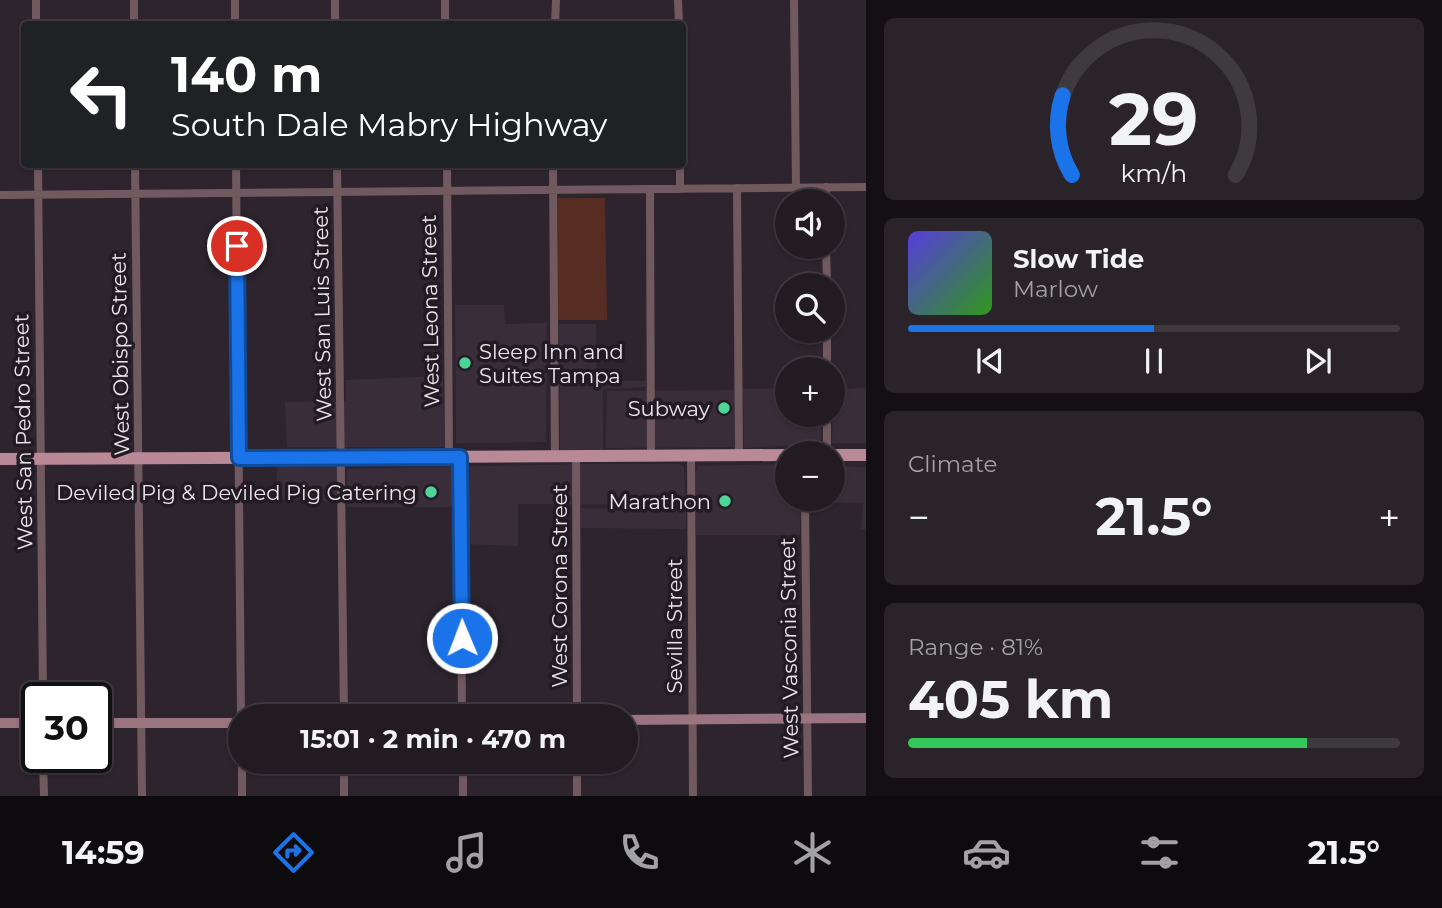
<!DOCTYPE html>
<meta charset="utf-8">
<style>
body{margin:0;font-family:Montserrat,sans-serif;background:#2a242a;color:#f1f3f6;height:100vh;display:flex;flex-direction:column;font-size:26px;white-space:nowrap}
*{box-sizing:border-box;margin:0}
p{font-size:23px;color:#a2a1a5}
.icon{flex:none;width:38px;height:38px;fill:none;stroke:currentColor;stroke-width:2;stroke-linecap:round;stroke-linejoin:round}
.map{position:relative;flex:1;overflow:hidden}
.panel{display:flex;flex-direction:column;gap:18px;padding:18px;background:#130f13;width:576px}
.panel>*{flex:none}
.hud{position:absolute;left:21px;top:21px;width:665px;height:147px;border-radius:7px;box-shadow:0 2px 5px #0004,0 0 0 2px #3f3940;background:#202124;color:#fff;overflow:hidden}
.tools{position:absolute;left:775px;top:189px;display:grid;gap:14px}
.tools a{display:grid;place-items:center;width:70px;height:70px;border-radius:50%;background:#221b22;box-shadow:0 2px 5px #0004,0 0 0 2px #3f3940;font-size:35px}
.speed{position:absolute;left:21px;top:682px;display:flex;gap:14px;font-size:35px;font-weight:700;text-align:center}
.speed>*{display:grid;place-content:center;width:91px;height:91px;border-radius:50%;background:#221b22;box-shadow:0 2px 5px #0004,0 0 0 2px #3f3940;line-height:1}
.speed .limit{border:4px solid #111;border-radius:10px;background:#fff;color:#111}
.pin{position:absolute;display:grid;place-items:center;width:60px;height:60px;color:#fff;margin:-30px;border:4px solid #fff;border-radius:50%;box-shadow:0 2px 7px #0007}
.me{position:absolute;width:77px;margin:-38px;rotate:359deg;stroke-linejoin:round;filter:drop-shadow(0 0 5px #0008)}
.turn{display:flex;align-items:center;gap:24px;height:147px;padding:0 35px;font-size:32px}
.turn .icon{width:91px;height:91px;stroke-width:2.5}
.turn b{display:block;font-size:49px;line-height:60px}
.big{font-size:52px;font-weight:700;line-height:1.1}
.panel .widget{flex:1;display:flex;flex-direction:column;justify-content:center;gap:10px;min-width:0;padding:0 24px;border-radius:10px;background:#2a242a}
.panel .dial{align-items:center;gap:0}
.dial svg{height:182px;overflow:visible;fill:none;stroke:#3f3940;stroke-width:7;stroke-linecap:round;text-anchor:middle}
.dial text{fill:#f1f3f6;stroke:none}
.song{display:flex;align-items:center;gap:21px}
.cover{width:84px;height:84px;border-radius:10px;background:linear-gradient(135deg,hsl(250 70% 55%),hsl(110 70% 35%))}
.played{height:7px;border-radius:4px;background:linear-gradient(90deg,#1a73e8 50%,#3f3940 50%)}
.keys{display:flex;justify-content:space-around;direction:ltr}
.heat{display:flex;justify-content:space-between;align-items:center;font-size:38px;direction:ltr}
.charge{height:10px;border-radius:5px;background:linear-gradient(90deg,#34c759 81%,#3f3940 0)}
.trip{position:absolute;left:228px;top:704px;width:410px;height:70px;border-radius:35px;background:#221b22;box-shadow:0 2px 5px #0004,0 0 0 2px #3f3940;font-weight:700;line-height:70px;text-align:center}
.tabs{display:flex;height:112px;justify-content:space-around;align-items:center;background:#0e0b0e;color:#a2a1a5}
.tabs .icon{width:49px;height:49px}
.tabs .current{color:#1a73e8}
.tabs b{font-size:32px;color:#f1f3f6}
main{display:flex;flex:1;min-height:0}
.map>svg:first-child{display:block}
.built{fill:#3a2d3a}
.green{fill:#562c23}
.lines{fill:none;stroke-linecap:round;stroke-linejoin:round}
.street{stroke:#715960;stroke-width:8}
.secondary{stroke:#9a747f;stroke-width:10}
.primary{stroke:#ba8997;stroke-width:12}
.route-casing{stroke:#114b97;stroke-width:18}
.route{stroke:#1a73e8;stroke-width:12}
.poi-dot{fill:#4ed399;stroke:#231b23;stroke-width:2.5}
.labels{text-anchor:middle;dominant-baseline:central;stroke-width:7;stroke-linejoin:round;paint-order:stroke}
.street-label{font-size:21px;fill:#ebe5eb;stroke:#231b23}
.poi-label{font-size:21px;fill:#ebe5eb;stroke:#231b23;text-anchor:end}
</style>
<main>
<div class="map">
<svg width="867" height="796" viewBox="0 0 867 796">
<rect width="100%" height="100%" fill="#2d242d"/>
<path class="built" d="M455 305H504L505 324 547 323 546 442 456 443Z
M559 324H596L597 381H646V387L603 389V450L560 452Z
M443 376 444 447H287L285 402 346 401V380Z
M787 388 788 415H822L821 444 744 448 743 389Z
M866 388V443H832L833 389Z
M735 390 734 447 606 448 607 391Z
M337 462V502L275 498 278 463Z
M586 464H679L684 467 686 505 518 504V546L463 544V507H347V469Z
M787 464 788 499H801L800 535H696L695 474 698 466Z
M833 466 866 467V529H861L863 503 808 502V499H833Z
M581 508 686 509V529L581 528Z"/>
<path class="green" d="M558 198H605L607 320H558Z"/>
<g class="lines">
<path class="street" d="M36 0V24
M134 0V24
M235 0V24
M335 0V24
M445 0V24
M678 0 679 24
M794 0 796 188
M555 24 556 0
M38 164 43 698
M135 164 142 796
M236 164 241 716
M337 164 344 716
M447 164 449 457
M553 164 555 456
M680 164V189
M826 187V201
M737 188 739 455
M650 190 651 456
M0 195 867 187
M826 247 827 285
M827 331V369
M827 453V415
M691 455 693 796
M576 456 577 716
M460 457 462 716
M805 499 808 796
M43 758 44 796
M242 761V796
M344 761V796
M463 761V796
M577 761V796"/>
<path class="secondary" d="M625 720 867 718
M0 723H37
M96 723H240"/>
<path class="primary" d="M833 455H867
M0 459 788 455"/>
</g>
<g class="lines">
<defs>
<path id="route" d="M237 246 239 458 460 457 462 638"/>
</defs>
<use href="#route" class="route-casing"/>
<use href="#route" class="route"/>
</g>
<g class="poi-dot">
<circle cx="465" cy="363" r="7"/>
<circle cx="724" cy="408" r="7"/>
<circle cx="431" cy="492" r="7"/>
<circle cx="725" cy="501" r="7"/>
</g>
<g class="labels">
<g class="street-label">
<text transform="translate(430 311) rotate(-91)">West Leona Street</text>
<text transform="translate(322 314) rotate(-91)">West San Luis Street</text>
<text transform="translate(120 354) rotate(-91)">West Obispo Street</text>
<text transform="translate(23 432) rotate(-91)">West San Pedro Street</text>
<text transform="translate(559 586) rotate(-90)">West Corona Street</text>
<text transform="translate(674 626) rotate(-90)">Sevilla Street</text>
<text transform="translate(789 648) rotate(-91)">West Vasconia Street</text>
</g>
<g class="poi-label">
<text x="479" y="351" text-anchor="start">Sleep Inn and<tspan x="479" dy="24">Suites Tampa</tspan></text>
<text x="710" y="408">Subway</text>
<text x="417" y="492">Deviled Pig &amp; Deviled Pig Catering</text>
<text x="711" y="501">Marathon</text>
</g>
</g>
</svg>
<div class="tools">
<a><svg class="icon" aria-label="sound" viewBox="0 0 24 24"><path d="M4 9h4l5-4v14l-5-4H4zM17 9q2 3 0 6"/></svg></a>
<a><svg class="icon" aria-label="search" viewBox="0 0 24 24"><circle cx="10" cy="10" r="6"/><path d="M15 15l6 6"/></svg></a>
<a>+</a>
<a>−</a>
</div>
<div class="speed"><div class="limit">30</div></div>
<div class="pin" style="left:237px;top:246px;background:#d93025"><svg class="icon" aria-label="arrive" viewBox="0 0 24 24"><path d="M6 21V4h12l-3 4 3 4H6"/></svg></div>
<svg class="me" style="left:462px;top:638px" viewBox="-20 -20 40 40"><circle r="17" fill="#1a73e8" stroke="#fff" stroke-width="3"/><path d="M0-11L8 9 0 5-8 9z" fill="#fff"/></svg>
<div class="trip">15:01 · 2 min · 470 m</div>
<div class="hud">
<div class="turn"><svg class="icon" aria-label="left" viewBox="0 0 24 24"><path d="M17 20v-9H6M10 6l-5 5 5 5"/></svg><div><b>140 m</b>South Dale Mabry Highway</div></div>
</div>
</div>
<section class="panel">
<div class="widget dial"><svg viewBox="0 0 100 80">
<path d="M14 69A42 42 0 1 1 86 69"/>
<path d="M14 69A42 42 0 0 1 10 34" stroke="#1a73e8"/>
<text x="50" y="56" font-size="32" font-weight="700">29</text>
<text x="50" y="72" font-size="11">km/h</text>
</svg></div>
<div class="widget">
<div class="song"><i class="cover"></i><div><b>Slow Tide</b><p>Marlow</p></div></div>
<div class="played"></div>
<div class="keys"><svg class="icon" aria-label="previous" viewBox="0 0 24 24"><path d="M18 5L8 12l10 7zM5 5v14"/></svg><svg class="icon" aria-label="pause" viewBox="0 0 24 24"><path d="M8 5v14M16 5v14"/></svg><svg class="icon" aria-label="next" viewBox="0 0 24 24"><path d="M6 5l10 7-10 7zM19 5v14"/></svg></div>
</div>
<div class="widget"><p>Climate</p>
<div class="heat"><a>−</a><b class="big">21.5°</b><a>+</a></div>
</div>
<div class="widget"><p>Range · 81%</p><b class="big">405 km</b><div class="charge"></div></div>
</section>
</main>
<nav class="tabs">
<b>14:59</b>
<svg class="icon current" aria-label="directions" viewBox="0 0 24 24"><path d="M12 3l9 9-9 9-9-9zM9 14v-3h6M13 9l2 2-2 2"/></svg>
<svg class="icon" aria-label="music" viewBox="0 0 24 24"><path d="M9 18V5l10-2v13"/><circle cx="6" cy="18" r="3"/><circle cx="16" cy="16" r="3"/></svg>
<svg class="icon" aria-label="phone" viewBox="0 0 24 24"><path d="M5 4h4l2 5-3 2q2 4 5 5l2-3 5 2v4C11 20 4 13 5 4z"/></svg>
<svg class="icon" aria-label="climate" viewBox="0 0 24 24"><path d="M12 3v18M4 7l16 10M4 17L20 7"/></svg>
<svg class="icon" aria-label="car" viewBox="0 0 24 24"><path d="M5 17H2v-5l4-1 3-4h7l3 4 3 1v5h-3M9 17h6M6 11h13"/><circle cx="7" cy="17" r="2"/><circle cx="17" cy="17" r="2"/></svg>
<svg class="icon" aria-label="filters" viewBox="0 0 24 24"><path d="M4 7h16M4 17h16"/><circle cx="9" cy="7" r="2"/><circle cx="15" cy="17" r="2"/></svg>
<b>21.5°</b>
</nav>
